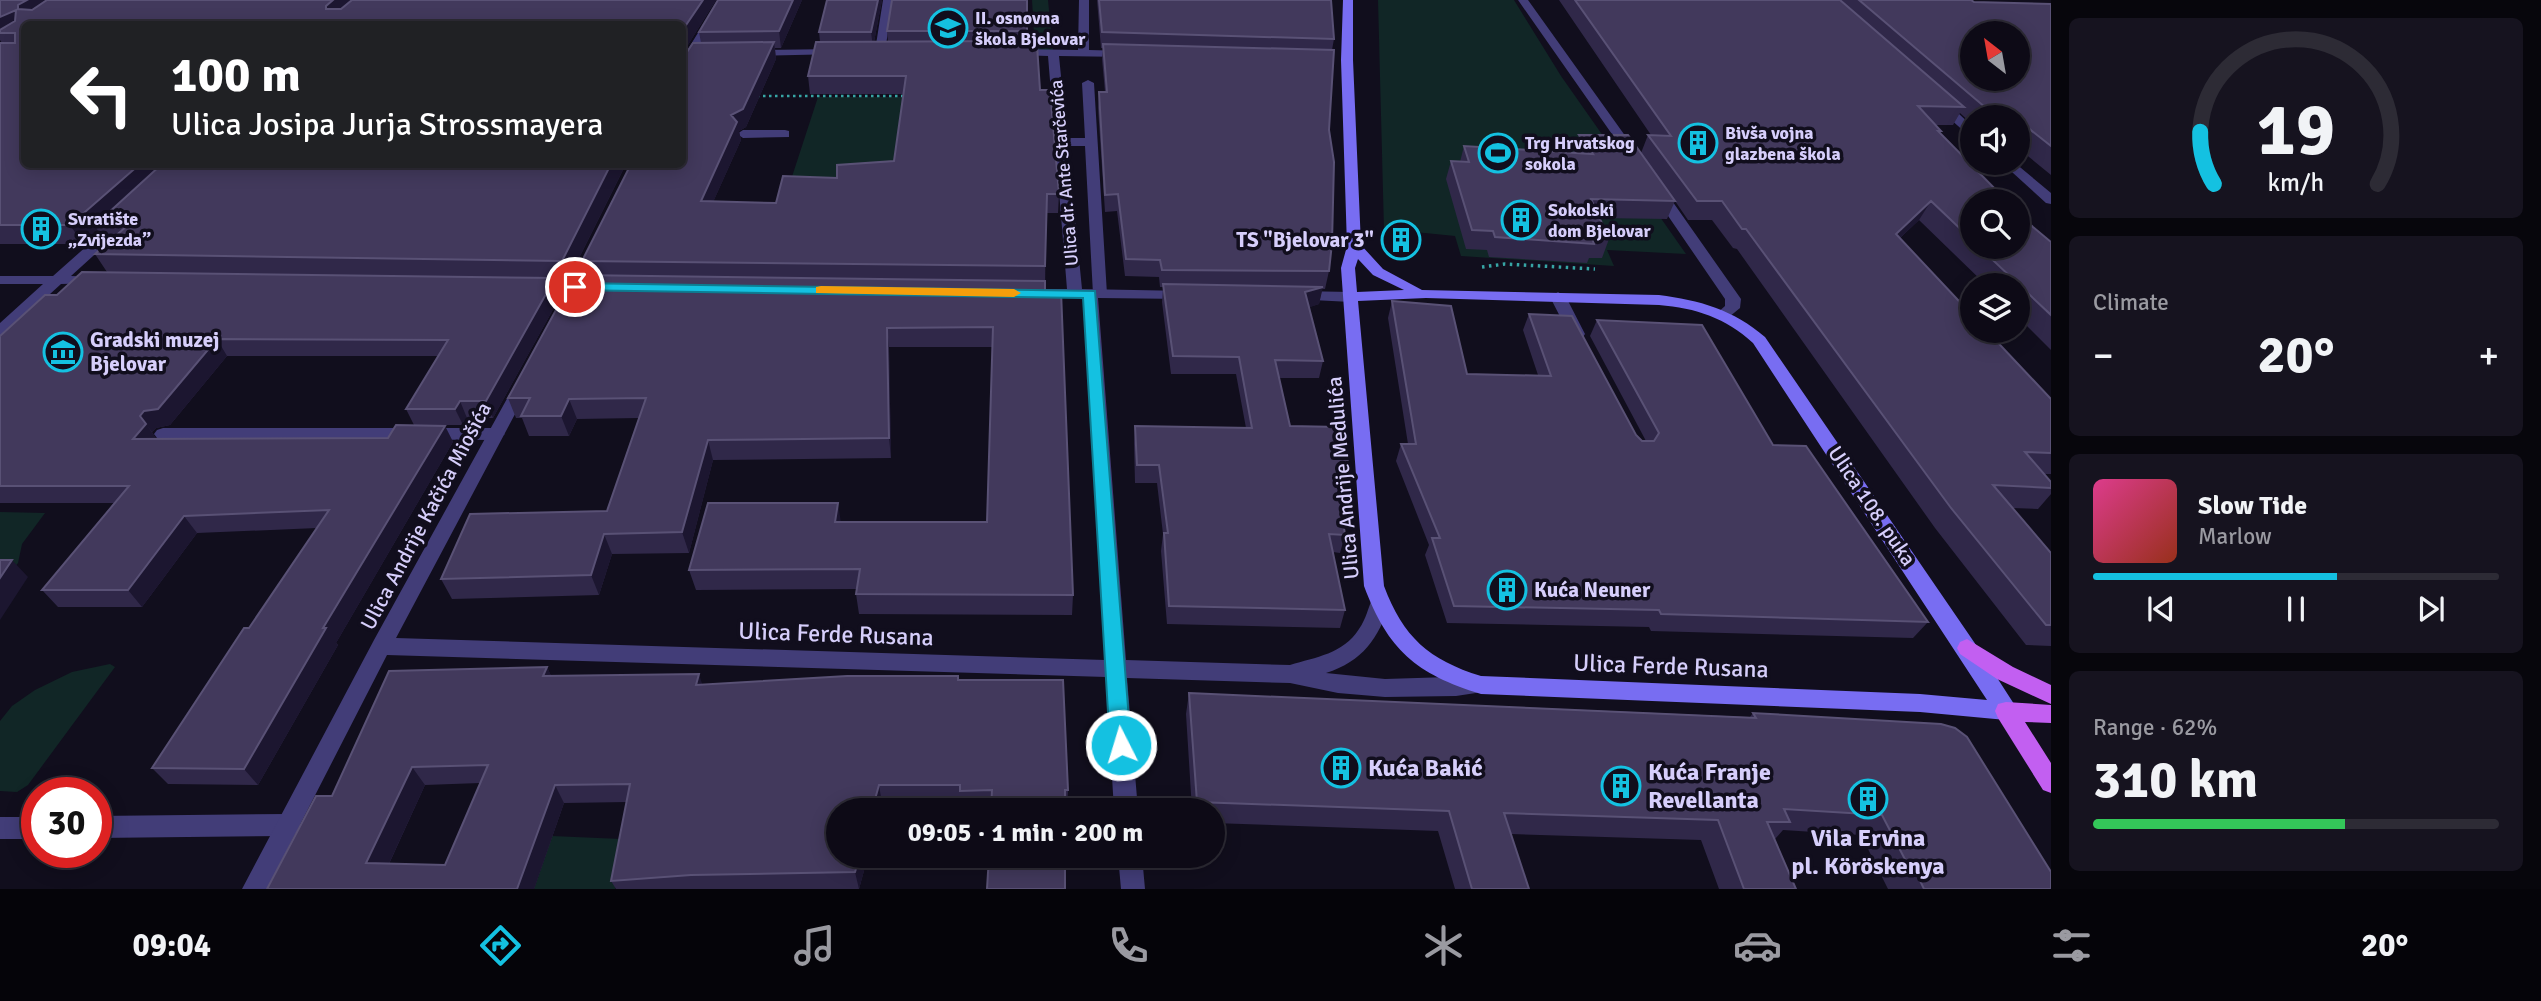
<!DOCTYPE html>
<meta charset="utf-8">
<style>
body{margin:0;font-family:Signika,sans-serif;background:#16131f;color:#f1f3f6;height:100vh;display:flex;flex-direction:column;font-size:26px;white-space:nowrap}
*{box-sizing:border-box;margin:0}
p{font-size:23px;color:#9a9aa1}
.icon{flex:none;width:38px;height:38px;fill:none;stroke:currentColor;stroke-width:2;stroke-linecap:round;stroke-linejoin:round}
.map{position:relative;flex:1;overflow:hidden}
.drawer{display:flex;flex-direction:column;gap:18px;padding:18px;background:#07060c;width:490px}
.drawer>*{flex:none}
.banner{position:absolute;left:21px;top:21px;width:665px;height:147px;border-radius:10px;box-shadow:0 4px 18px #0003,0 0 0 2px #2d2b35;background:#202124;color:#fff;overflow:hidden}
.needle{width:46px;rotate:329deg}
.tools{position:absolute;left:1960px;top:21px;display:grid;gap:14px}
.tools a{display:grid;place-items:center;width:70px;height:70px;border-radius:50%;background:#0d0a16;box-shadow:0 4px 18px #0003,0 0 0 2px #2d2b35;font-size:35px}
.speed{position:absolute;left:21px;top:777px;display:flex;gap:14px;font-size:35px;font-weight:700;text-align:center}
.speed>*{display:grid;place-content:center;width:91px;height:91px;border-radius:50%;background:#0d0a16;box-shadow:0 4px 18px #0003,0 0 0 2px #2d2b35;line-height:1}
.speed .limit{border:10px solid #d22;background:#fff;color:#111}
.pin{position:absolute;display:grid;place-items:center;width:60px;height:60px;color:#fff;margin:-30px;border:4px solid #fff;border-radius:50%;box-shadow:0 2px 7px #0007}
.me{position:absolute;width:77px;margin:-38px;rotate:355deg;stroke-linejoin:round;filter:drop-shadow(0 0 5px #0008)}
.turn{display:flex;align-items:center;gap:24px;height:147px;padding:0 35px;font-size:32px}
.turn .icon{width:91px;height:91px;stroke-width:2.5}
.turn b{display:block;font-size:49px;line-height:60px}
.big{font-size:52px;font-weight:700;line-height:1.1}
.drawer .tile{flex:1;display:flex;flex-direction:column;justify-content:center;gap:10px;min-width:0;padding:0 24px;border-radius:10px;background:#16131f}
.drawer .dial{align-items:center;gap:0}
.dial svg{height:182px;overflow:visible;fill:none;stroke:#2d2b35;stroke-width:7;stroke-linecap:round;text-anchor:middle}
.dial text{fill:#f1f3f6;stroke:none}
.song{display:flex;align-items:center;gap:21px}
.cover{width:84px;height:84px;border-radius:10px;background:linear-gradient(135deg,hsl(330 70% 55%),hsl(10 70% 35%))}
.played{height:7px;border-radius:4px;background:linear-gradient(90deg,#14c1e1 60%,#2d2b35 60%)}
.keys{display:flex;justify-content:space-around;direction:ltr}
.heat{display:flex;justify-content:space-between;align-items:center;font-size:38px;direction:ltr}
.charge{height:10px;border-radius:5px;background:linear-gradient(90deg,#34c759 62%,#2d2b35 0)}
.trip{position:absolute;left:826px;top:798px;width:399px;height:70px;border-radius:35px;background:#0d0a16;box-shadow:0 4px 18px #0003,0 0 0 2px #2d2b35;font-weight:700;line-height:70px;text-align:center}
.tab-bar{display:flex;height:112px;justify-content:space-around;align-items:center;background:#050409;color:#9a9aa1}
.tab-bar .icon{width:49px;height:49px}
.tab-bar .current{color:#14c1e1}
.tab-bar b{font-size:32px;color:#f1f3f6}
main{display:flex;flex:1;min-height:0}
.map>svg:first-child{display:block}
.green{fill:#112626}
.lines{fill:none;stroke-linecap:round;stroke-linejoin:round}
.path-far1{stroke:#37a5a5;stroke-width:2.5;stroke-dasharray:2.5 3.5;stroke-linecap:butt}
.path{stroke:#37a5a5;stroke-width:3.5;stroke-dasharray:2.5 4.5;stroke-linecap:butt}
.lane{fill:#423d78;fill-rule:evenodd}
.street{fill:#423d78;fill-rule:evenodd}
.secondary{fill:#786df2;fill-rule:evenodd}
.primary{fill:#c25ff1;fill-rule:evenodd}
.wall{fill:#302849;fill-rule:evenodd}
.shaded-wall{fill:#1c1630}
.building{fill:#42395c;stroke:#595175;stroke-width:2;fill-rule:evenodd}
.route{fill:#14c1e1;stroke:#0d7d92;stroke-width:2}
.slow{fill:#f59e0b}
.labels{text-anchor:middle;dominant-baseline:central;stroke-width:7;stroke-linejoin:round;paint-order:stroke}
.far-poi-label{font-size:18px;font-weight:bold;fill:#d6cefb;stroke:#110e1d;text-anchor:start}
.far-street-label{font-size:18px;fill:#d6cefb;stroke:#110e1d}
.poi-label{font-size:21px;font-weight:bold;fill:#d6cefb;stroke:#110e1d;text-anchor:start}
.street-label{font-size:21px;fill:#d6cefb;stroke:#110e1d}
.near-street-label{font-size:24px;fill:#d6cefb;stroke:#110e1d}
.near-poi-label{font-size:24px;font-weight:bold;fill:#d6cefb;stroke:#110e1d;text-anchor:start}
</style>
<main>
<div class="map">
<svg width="2051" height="889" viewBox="0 0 2051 889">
<rect width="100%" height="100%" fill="#110e1d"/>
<path class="green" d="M1032 0H1048L1053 52H1035Z
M1378 0H1514L1561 76 1686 254 1607 250 1614 266 1461 256 1455 236 1415 232 1418 249 1387 247 1384 230Z
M818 97H940L911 158 786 195Z
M0 512 45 513 22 544 18 563 9 574 0 573Z
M110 664 115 667 28 785 17 792 0 791V721L12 706 35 690 72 672Z
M552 836 621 839 615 889H534Z"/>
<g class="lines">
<path class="path-far1" d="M757 96H909"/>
<path class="path" d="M1482 267 1505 264 1595 269"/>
<path class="lane" d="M883 0H893L885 51 880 54 875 51Z
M1088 80 1094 83 1107 294 1100 298 1093 294 1085 146H1061L1055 142 1061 138H1085L1082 83Z
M785 130 789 131V137L743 138 737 134 743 130Z
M1558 292 1566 297 1585 334 1583 337H1571L1569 334 1550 297Z
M163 428H496L505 434 496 440 157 438 154 434 157 430Z
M288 814 296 817 300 825 296 833 288 836 96 838V816Z
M0 817H37V839H0Z"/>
<path class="street" d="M718 0H728L688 69 682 72V59Z
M1079 0H1089V50L1126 51 1131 54 1126 57 1059 56 1082 289 1186 291 1193 295 1186 299 1098 298 1126 660 1290 665C1316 657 1343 654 1359 629 1366 619 1368 608 1373 597L1380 595 1387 597 1390 603C1378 639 1363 661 1326 673L1385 679 1481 676 1489 679 1492 685 1489 691 1456 696 1385 697 1338 693 1290 683 1127 678 1138 810H1114L1106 677 387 655 267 889H242L374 640 514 386 522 381 530 386 396 638 1105 660 1083 298 1039 297 1032 293 1039 289H1067L1048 56 1014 55 1009 52 1014 49 1078 50Z
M1518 0H1528L1636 151V157H1628Z
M836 49 840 50V54L752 56 747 53 752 50Z
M1937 101H1945L1972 126V136L1968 135 1937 107Z
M2002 163H2015L2051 193V204L2046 203Z
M1658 187 1663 188 1741 299 1740 308 1729 317H1719L1716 314 1725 306V299L1651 191Z
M120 220 127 224 125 227 71 276 99 277 101 280 99 283 61 284 6 334 0 336V323L43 284H0V276H53L115 221Z
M535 282 591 283 598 287 591 291 530 289 528 286Z
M1298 291 1351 292 1359 297 1351 302 1293 299 1290 296 1293 293Z
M1118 856H1142L1145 889H1121Z"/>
<path class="secondary" d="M1343 0H1353V60L1361 245 1383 269 1422 290 1659 295C1699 300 1734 310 1765 337L1974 642 2014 704 2017 711 2014 718 2006 720 1920 712 1481 694C1416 674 1388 650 1364 586L1341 268 1347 246 1341 60ZM1358 259 1373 275 1404 290 1357 292 1355 268ZM1426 298 1659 305C1696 308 1726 318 1753 343L1987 700 1920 694 1481 676C1429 660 1403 637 1384 586L1358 301Z"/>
<path class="primary" d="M1967 639 2013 667 2051 685V704L1997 679 1960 654 1957 648 1960 642Z
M2006 702 2051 705V723L2025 722 2051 763V793L2043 790 1998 718 1995 711 1998 704Z"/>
</g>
<path class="wall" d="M0 0H716L686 48 682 49V24H24V164H626L568 280H556L561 295 493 418H467L463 425H420L445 426 453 442 336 643 338 645 258 785 168 784 152 768 244 628H249L317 528 197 533 142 607H58L42 590 114 503H0V336L45 295H57L82 272H107L95 254 107 244 98 231 83 244H0V43H2L0 40ZM227 356H438L406 409 414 425H396L388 438 156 439 152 432 156 428 170 425Z
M802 0 781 48H775L776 59 746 127 739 131 741 140 713 202 776 203 837 178 894 161 904 94H810L808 76 820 42 819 32 827 0H882L874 42H888L887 31 1027 0 1028 45 1040 90 1059 194 1058 213H1046L1045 292 1073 595 1072 615 859 614 856 594V589L696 590 689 570 841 522H987L993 347H889L891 458 713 460 689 553 612 554 599 595 452 599 441 579 607 511 639 418 577 419 569 436H529L522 418H516L508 398 587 275 582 261 701 43 699 32Z
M1097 0H1331L1334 39 1332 50 1329 130V271L1325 289H1322L1319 304 1309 307 1323 361 1319 378H1279L1290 426 1350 470 1345 488H1338L1345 535 1340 553 1333 552 1345 610 1340 628 1167 624 1161 551 1163 534 1157 483H1135L1134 444 1135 426 1246 428 1236 374H1171L1162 302 1163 287H1160L1159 277 1125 276 1117 211 1105 212 1098 108 1099 92H1105L1102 59 1103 48H1101Z
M1559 0H1971L1974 2 2051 4V175L2018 148V117H1972V124L1960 113 1953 125H1935L1941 131 1940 133 1972 201V247H2018L2033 227 2051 242V350L2018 317V285H1986L1919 220 1900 238 2051 399V474H2044L2051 482V494L2038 509 2012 508 2051 553V646L2026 645 1935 528 1737 249 1733 248 1712 220H1688L1675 201 1667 219 1600 218 1609 239 1602 258H1589L1587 263 1489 257 1487 250 1466 249 1446 179 1451 161 1460 162 1464 146 1573 153 1579 135 1641 153 1648 135H1651Z
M1392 301 1467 374 1538 375 1523 330 1529 314 1636 435 1642 441H1646L1590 336 1597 320 1773 445 1928 622 1913 638 1651 631 1649 627 1447 623 1425 555 1429 545 1396 461 1401 444H1408L1388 318Z
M547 667 551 676 702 685 959 680 1068 790 1067 808 961 809V803H882L880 810H838V856H868L859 889H616L611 881 627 802 564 803 534 889H267L332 796ZM480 783 445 865 389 864 425 785Z
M1189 693 1750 717 1753 713 2051 889H1888L1861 835 1783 830 1775 839 1796 889H1719L1701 840 1511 834 1529 889H1455L1438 831 1213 823V810H1192L1186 714Z"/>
<path class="shaded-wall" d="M27 0H62L29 22 18 9V5Z
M333 0H358L333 22 326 9V6Z
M703 0H716L686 48 682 49V31Z
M793 0H802L781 48 779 31Z
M878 0H882L873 47 871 32Z
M16 10 25 24 0 33V17Z
M774 42 776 59 746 127 739 131 741 140 705 220 701 201 731 115Z
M140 164H172L95 225 98 231 83 244 70 225Z
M611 164H626L568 280 562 261Z
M1931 201 1919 220 1884 253 1896 234Z
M555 278 561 295 493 418 486 401Z
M1323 287 1319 304 1302 310 1305 292Z
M887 328 889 347 891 458 889 438Z
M217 339 227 356 170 425 156 428 152 432 140 416Z
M569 399 577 419 569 436 561 416Z
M460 401 467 418 463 425 455 409Z
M146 424 158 441 133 439Z
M445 426 453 442 336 643 338 645 258 785 244 769 323 628Z
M708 440 713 460 689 553 682 532Z
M838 503 841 523 835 522Z
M184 516 197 533 142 607 128 590Z
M604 534 612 554 599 595 591 575Z
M12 560 28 577 0 620V578Z
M547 667 556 686 543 676Z
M699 674 705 693 696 685Z
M412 767 425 785 381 881 366 863Z
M555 785 564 803 534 889H517Z
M879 785 882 803 880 810H872Z
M860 856H868L859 889 855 872Z"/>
<path class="building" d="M0 0H27L18 5V9L32 10 47 0H333L326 6V9H341L352 0H703L682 31V24H24V164H140L70 225H0V43H15V33H0V30L15 21 16 10 0 17Z
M718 0H793L779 31 699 32Z
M827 0H878L871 32H819Z
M892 0H1027V31H887Z
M1099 0H1331L1334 39 1102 32Z
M1575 0H1840L1964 107 1918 106 1941 131H1938L2007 201H1972V240L1931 201 1896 234 1972 315V331H1987L2051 399V453L2025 452 2051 482V488L1993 485 2051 553V625H2046L1951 508 1746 229H1742L1722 201H1697L1648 135 1671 136Z
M1859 0H1971L1974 2 2051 4V146L2018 120V117H2014L2002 108H1986ZM1972 33H2018V79H1972Z
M1028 41V45H1037L1040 90H1050L1059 194H1047L1045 266 582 261 631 164H682V56L685 55 693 43 774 42 743 109 731 115 737 122 701 201 776 203 783 176 837 178V165L894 161 906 76H808L816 42Z
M1103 44 1334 50 1329 130 1334 162 1332 243 1329 271 1162 270 1160 260 1126 259 1118 194 1105 195 1099 92H1107Z
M1579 135H1628L1675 201 1591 199 1609 239 1592 238 1594 244 1495 237 1493 231 1472 230 1451 161 1469 162 1464 146 1593 154Z
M162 164H611L562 261 95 254 128 225H95Z
M2018 212 2033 227 2051 242V315L1979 247H2018Z
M82 272 555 278 486 401H460L455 409H406L448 340 217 339 158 409 144 411 140 416 146 424 133 439 388 438 396 425 445 426 323 628H326L244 769 152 768 244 628H249L329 510 184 516 128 590H42L129 486H0V336L45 295H57Z
M575 275 1045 281V292L1061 291 1073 595 856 594 860 569 689 570 708 503H838L835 522H987L993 327 887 328 889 438 708 440 682 532 604 534 591 575 441 579 470 514 607 511 646 398 569 399 561 416H521L530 398H508Z
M1163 284 1323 287 1305 292 1323 361 1275 360 1290 426 1339 427 1350 470H1336L1345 535 1329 534 1345 610 1169 606 1164 533H1168L1159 465H1137L1135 426 1252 428 1239 357 1173 356Z
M1392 301 1451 306 1467 374 1551 376 1529 314 1572 316 1636 435 1642 441H1654L1659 433 1597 320 1702 325 1773 445 1806 446 1928 622 1661 614 1659 610 1454 606 1432 538H1440L1401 444H1416Z
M0 560H12L0 578Z
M547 667 543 676 699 674 696 685 847 676H958V680H1063L1068 790H1065V810H991L992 790 960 791V785H879L872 810H838V856H860L855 872 691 875 611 881 630 784 555 785 517 889H267L316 796H332L389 671ZM488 765 445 865 366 863 412 767Z
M1189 693 1756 718 1753 713 1941 724 1955 728 1967 737 2051 872V889H1924L1915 870 1910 869 1882 815 1784 809 1790 822H1767L1796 889H1744L1718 820 1504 813 1529 889H1472L1449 811 1197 802Z
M989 856H1065V889H987Z"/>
<path class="route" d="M575 283 1095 291 1131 745 1128 752 1121 754 1113 752 1110 745 1083 298 570 290V284Z"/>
<path class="slow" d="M821 286 1014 289 1021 293 1014 297 816 293V287Z"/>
<defs>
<symbol id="school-ring" viewBox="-11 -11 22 22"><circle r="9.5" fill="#110e1d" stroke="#14c1e1" stroke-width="1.5"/><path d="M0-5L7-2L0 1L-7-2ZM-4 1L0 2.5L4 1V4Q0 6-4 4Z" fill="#14c1e1"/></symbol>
<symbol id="building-ring" viewBox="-11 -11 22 22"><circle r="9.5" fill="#110e1d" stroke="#14c1e1" stroke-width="1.5"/><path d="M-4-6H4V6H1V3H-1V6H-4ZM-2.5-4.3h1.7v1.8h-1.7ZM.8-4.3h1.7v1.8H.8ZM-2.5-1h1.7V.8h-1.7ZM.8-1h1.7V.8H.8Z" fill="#14c1e1"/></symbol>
<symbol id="stadium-ring" viewBox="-11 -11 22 22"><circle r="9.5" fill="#110e1d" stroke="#14c1e1" stroke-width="1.5"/><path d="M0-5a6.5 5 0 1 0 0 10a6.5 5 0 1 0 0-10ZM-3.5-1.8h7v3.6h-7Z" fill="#14c1e1"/></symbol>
<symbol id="museum-ring" viewBox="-11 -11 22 22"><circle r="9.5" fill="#110e1d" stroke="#14c1e1" stroke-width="1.5"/><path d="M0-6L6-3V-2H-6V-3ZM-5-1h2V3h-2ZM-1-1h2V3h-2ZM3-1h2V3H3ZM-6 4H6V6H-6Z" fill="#14c1e1"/></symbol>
</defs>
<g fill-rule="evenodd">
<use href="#school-ring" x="926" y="6" width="44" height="44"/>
<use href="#building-ring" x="1676" y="121" width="44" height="44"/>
<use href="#stadium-ring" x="1476" y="131" width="44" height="44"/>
<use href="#building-ring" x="1499" y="198" width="44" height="44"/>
<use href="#building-ring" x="19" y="207" width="44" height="44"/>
<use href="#building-ring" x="1379" y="218" width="44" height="44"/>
<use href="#museum-ring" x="41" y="330" width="44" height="44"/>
<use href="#building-ring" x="1485" y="568" width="44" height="44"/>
<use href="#building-ring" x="1319" y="746" width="44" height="44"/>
<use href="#building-ring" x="1599" y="764" width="44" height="44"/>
<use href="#building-ring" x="1846" y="777" width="44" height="44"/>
</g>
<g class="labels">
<g class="far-poi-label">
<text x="975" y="18">II. osnovna<tspan x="975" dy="21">škola Bjelovar</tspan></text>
<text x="1725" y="133">Bivša vojna<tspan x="1725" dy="21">glazbena škola</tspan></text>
<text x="1525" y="143">Trg Hrvatskog<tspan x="1525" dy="21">sokola</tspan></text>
<text x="1548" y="210">Sokolski<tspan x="1548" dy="21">dom Bjelovar</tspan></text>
<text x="68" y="219">Svratište<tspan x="68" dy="21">„Zvijezda”</tspan></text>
</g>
<g class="far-street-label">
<text transform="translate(1064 173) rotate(-95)">Ulica dr. Ante Starčevića</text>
</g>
<g class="poi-label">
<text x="1374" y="240" text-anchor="end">TS "Bjelovar 3"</text>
<text x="90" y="340">Gradski muzej<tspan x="90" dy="24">Bjelovar</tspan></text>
<text x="1534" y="590">Kuća Neuner</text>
</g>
<g class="street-label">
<text transform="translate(1343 478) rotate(-95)">Ulica Andrije Medulića</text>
<text transform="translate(1872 506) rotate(56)">Ulica 108. puka</text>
<text transform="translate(426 516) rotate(-62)">Ulica Andrije Kačića Miošića</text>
</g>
<g class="near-street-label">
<text transform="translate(836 634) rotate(2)">Ulica Ferde Rusana</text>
<text transform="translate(1671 666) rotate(2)">Ulica Ferde Rusana</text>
</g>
<g class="near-poi-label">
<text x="1368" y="768">Kuća Bakić</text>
<text x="1648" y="772">Kuća Franje<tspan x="1648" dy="28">Revellanta</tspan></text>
<text x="1868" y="838" text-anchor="middle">Vila Ervina<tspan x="1868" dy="28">pl. Köröskenya</tspan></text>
</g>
</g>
</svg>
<div class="tools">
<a><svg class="needle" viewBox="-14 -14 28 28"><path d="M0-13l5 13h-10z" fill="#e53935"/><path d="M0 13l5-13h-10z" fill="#9a9aa1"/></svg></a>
<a><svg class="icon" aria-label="sound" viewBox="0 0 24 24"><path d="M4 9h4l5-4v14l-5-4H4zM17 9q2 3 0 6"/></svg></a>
<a><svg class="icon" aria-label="search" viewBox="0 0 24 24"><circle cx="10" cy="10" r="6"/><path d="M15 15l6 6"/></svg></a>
<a><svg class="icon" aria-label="layers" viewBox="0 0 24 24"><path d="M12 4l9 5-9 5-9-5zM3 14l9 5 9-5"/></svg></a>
</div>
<div class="speed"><div class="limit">30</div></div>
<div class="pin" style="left:575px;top:287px;background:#d93025"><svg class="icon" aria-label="arrive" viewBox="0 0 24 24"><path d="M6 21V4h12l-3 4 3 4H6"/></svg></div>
<svg class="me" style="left:1121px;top:745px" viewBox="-20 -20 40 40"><circle r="17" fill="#14c1e1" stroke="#fff" stroke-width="3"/><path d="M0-11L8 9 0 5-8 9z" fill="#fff"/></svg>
<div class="trip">09:05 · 1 min · 200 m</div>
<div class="banner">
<div class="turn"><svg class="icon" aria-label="left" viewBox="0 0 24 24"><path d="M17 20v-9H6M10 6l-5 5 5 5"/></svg><div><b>100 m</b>Ulica Josipa Jurja Strossmayera</div></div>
</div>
</div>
<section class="drawer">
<div class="tile dial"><svg viewBox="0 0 100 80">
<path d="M14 69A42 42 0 1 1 86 69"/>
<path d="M14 69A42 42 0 0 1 8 46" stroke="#14c1e1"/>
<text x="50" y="56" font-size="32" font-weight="700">19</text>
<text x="50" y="72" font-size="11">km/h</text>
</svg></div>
<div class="tile"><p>Climate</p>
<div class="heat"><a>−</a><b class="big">20°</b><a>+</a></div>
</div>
<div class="tile">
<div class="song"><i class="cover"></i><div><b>Slow Tide</b><p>Marlow</p></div></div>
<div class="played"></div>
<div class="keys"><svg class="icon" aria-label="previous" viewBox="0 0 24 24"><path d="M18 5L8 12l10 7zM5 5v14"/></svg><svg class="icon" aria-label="pause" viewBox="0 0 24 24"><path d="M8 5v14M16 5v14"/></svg><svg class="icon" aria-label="next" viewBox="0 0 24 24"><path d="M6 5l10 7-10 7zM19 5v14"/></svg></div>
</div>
<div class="tile"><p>Range · 62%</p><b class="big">310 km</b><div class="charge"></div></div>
</section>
</main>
<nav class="tab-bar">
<b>09:04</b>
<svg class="icon current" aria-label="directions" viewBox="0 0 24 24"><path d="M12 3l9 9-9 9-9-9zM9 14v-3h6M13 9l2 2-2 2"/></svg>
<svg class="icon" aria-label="music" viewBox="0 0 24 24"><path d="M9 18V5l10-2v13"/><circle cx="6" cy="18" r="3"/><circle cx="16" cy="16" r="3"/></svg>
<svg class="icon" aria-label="phone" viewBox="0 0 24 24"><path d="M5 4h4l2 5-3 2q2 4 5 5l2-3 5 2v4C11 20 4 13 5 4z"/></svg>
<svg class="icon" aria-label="climate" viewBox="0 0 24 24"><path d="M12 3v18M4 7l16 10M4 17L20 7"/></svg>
<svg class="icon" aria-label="car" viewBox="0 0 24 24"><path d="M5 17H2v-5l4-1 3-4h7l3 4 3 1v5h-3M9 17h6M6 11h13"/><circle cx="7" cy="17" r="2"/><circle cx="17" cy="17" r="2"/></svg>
<svg class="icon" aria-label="filters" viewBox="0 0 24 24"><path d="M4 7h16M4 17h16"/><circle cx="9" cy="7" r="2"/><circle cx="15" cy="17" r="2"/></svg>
<b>20°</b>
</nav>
